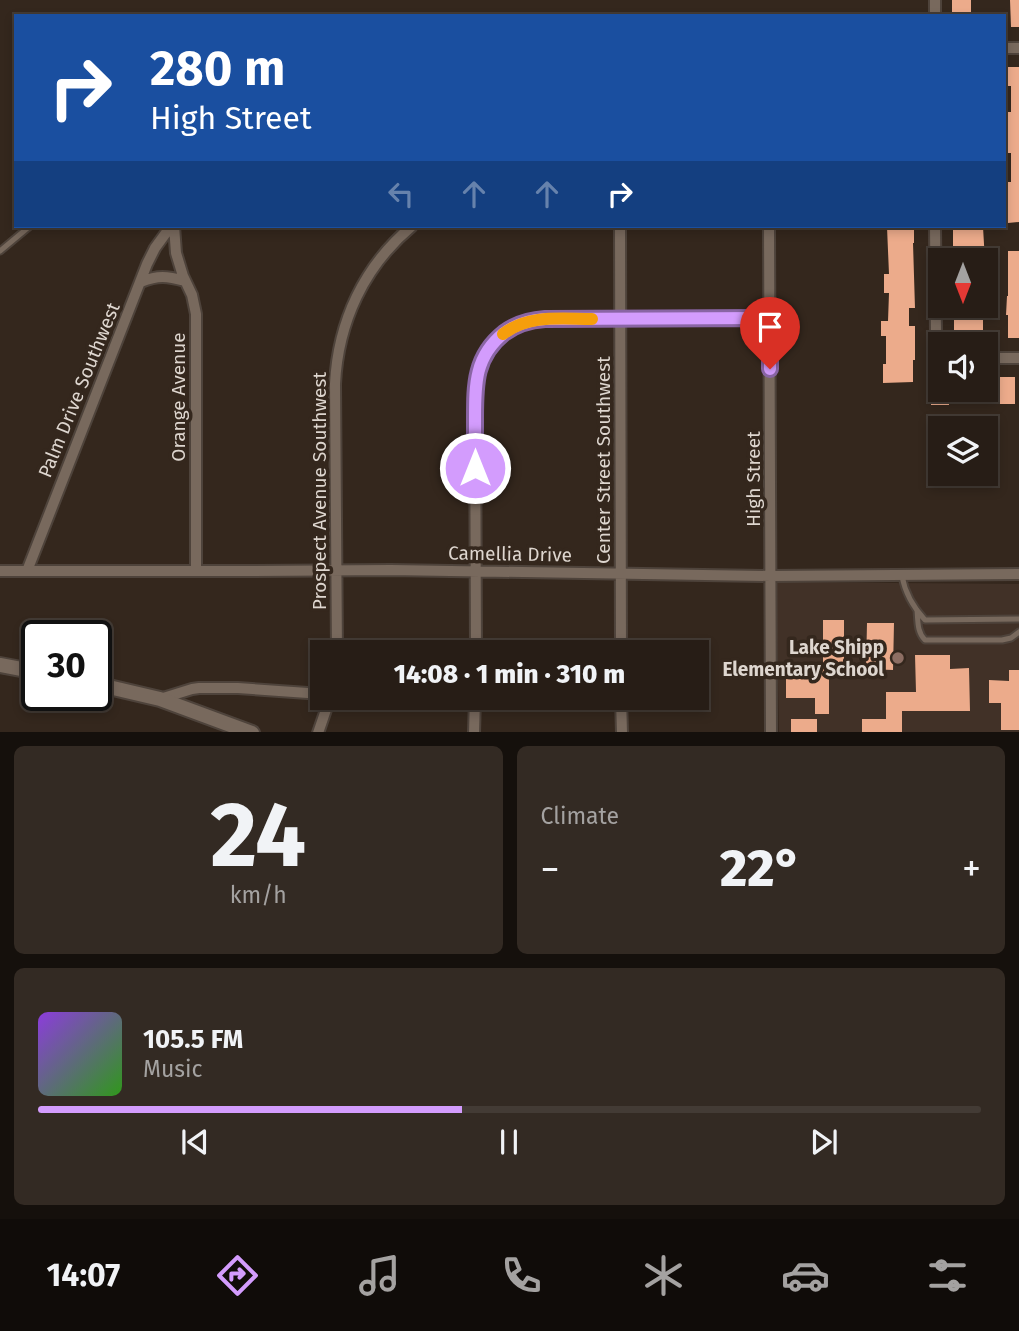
<!DOCTYPE html>
<meta charset="utf-8">
<style>
body{margin:0;font-family:"Fira Sans",sans-serif;background:#332a23;color:#f1f3f6;height:100vh;display:flex;flex-direction:column;font-size:26px;white-space:nowrap}
*{box-sizing:border-box;margin:0}
p{font-size:23px;color:#a4a2a1}
.icon{flex:none;width:38px;height:38px;fill:none;stroke:currentColor;stroke-width:2;stroke-linecap:round;stroke-linejoin:round}
.map{position:relative;height:732px;overflow:hidden}
.side{display:flex;flex-direction:column;gap:14px;padding:14px;background:#15100c;flex:1}
.side>*{flex:none}
.top-card{position:absolute;left:14px;top:14px;width:992px;height:214px;border-radius:0px;box-shadow:0 4px 10px #0003,0 0 0 2px #433b35;background:#1a4fa0;color:#fff;overflow:hidden}
.needle{width:46px;rotate:180deg}
.tools{position:absolute;left:928px;top:248px;display:grid;gap:14px}
.tools a{display:grid;place-items:center;width:70px;height:70px;border-radius:0px;background:#271d16;box-shadow:0 4px 10px #0003,0 0 0 2px #433b35;font-size:35px}
.speed{position:absolute;left:21px;top:620px;display:flex;gap:14px;font-size:35px;font-weight:700;text-align:center}
.speed>*{display:grid;place-content:center;width:91px;height:91px;border-radius:50%;background:#271d16;box-shadow:0 4px 10px #0003,0 0 0 2px #433b35;line-height:1}
.speed .limit{border:4px solid #111;border-radius:10px;background:#fff;color:#111}
.pin{position:absolute;display:grid;place-items:center;width:60px;height:60px;color:#fff;margin:-72px -30px;border-radius:50% 50% 50% 0;rotate:-45deg;box-shadow:0 0 7px #0007}
.pin .icon{rotate:45deg}
.me{position:absolute;width:77px;margin:-38px;rotate:0deg;stroke-linejoin:round;filter:drop-shadow(0 0 5px #0008)}
.turn{display:flex;align-items:center;gap:24px;height:147px;padding:0 21px;font-size:32px}
.turn .icon{width:91px;height:91px;stroke-width:2.5}
.turn b{display:block;font-size:49px;line-height:60px}
.lanes{display:flex;align-items:center;height:66px;padding:0 21px;background:#0003;justify-content:center;gap:35px;direction:ltr}
.lanes .off{opacity:.35}
.big{font-size:52px;font-weight:800;line-height:1.1}
.side .card{flex:1;display:flex;flex-direction:column;justify-content:center;gap:10px;min-width:0;padding:0 24px;border-radius:10px;background:#332a23}
.side .dial{align-items:center;gap:0}
.dial b{font-size:91px;line-height:1}
.song{display:flex;align-items:center;gap:21px}
.cover{width:84px;height:84px;border-radius:10px;background:linear-gradient(135deg,hsl(270 70% 55%),hsl(110 70% 35%))}
.played{height:7px;border-radius:4px;background:linear-gradient(90deg,#d39cfd 45%,#433b35 45%)}
.keys{display:flex;justify-content:space-around;direction:ltr}
.heat{display:flex;justify-content:space-between;align-items:center;font-size:38px;direction:ltr}
.side .tiles{flex:1;display:grid;gap:14px;grid-template-columns:1fr 1fr}
.card:last-child{grid-column:span 2}
.trip{position:absolute;left:310px;top:640px;width:399px;height:70px;border-radius:0px;background:#271d16;box-shadow:0 4px 10px #0003,0 0 0 2px #433b35;font-weight:800;line-height:70px;text-align:center}
.dock{display:flex;height:112px;justify-content:space-around;align-items:center;background:#100c09;color:#a4a2a1}
.dock .icon{width:49px;height:49px}
.dock .active{color:#d39cfd}
.dock b{font-size:32px;color:#f1f3f6}
.map>svg:first-child{display:block}
.education{fill:#413127}
.building{fill:#ecab8b}
.lines{fill:none;stroke-linecap:round;stroke-linejoin:round}
.service-casing{stroke:#4e433b;stroke-width:9}
.minor-casing{stroke:#4e433b;stroke-width:14}
.tertiary-casing{stroke:#4e433b;stroke-width:18}
.service{stroke:#78695d;stroke-width:5}
.minor{stroke:#78695d;stroke-width:10}
.tertiary{stroke:#78695d;stroke-width:14}
.route-casing{stroke:#8965a4;stroke-width:18}
.route{stroke:#d39cfd;stroke-width:12}
.slow{stroke:#f59e0b;stroke-width:12}
.education-dot{fill:#8d6e63;stroke:#34271d;stroke-width:2.5}
.labels{text-anchor:middle;dominant-baseline:central;stroke-width:7;stroke-linejoin:round;paint-order:stroke}
.street-label{font-size:19px;fill:#ded6cf;stroke:#34271d}
.poi-label{font-size:19px;font-weight:bold;fill:#ded6cf;stroke:#34271d;text-anchor:end}
</style>
<div class="map">
<svg width="1019" height="733" viewBox="0 0 1019 733">
<rect width="100%" height="100%" fill="#34271d"/>
<path class="education" d="M776 582 1019 584V732H779Z"/>
<path class="building" d="M952 0H971V16H952Z
M1010 0H1019V27H1011Z
M1008 67H1019V222L1008 223V182H1011V153H1004V138H1008V112H1011V86H1008Z
M914 226V243H913L915 308H909V326H915V360H913V382L883 383V364H886V336H881V321H888L889 293H884V274H889L887 227Z
M953 227H983L985 261H953Z
M1008 251H1019V338H1008V315H1006L1007 296H1008Z
M952 306H983V339L954 338V315H952Z
M931 376H940V390H985V377H1015V404H949V405H931Z
M823 620H844V672H829V714H815V698H786V674H814V670H823Z
M867 623H894L893 670 866 669Z
M915 655H950V669L969 668 970 711H902V732H862V719H886V692H916Z
M1009 670H1019V730H1001V703H989V680L1009 681Z
M791 719H817V732H791Z"/>
<g class="lines">
<defs>
<path id="service" d="M0 251 30 226
M902 576C905 593 914 608 925 620L1019 619
M917 610C918 621 917 632 925 640H1002L1011 638 1019 632"/>
<path id="minor" d="M935 0V16
M1004 48H1019
M174 226 176 253 183 276 192 295 196 314V571
M620 226 621 653
M769 226 771 733
M935 226 936 334 940 345
M141 282C158 275 167 276 185 281
M985 358H1019
M0 571H254L391 570 770 576 1019 574
M27 571 147 264 155 248 171 226
M337 653 335 384C338 322 364 266 412 226
M476 653 475 390C478 354 501 326 537 319H770
M621 698 622 733
M160 699 192 689 199 688H238L322 694
M318 733 330 698
M474 733 475 698"/>
<path id="tertiary" d="M0 665 37 672
M96 684 160 699 252 733"/>
</defs>
<use href="#service" class="service-casing"/>
<use href="#minor" class="minor-casing"/>
<use href="#tertiary" class="tertiary-casing"/>
<use href="#service" class="service"/>
<use href="#minor" class="minor"/>
<use href="#tertiary" class="tertiary"/>
</g>
<g class="lines">
<defs>
<path id="route" d="M475 468C475 451 475 434 475 418 475 384 475 356 504 333 516 324 530 320 545 319L770 318V369"/>
</defs>
<use href="#route" class="route-casing"/>
<use href="#route" class="route"/>
<path class="slow" d="M503 334C529 314 561 319 592 319"/>
</g>
<circle class="education-dot" cx="898" cy="658" r="7"/>
<g class="labels">
<g class="street-label">
<text transform="translate(79 390) rotate(-68)">Palm Drive Southwest</text>
<text transform="translate(178 397) rotate(-90)">Orange Avenue</text>
<text transform="translate(603 460) rotate(-90)">Center Street Southwest</text>
<text transform="translate(753 479) rotate(-90)">High Street</text>
<text transform="translate(319 491) rotate(-90)">Prospect Avenue Southwest</text>
<text transform="translate(510 554) rotate(1)">Camellia Drive</text>
</g>
<g class="poi-label">
<text x="884" y="647">Lake Shipp<tspan x="884" dy="22">Elementary School</tspan></text>
</g>
</g>
</svg>
<div class="tools">
<a><svg class="needle" viewBox="-14 -14 28 28"><path d="M0-13l5 13h-10z" fill="#e53935"/><path d="M0 13l5-13h-10z" fill="#a4a2a1"/></svg></a>
<a><svg class="icon" aria-label="sound" viewBox="0 0 24 24"><path d="M4 9h4l5-4v14l-5-4H4zM17 9q2 3 0 6"/></svg></a>
<a><svg class="icon" aria-label="layers" viewBox="0 0 24 24"><path d="M12 4l9 5-9 5-9-5zM3 14l9 5 9-5"/></svg></a>
</div>
<div class="speed"><div class="limit">30</div></div>
<div class="pin" style="left:770px;top:369px;background:#d93025"><svg class="icon" aria-label="arrive" viewBox="0 0 24 24"><path d="M6 21V4h12l-3 4 3 4H6"/></svg></div>
<svg class="me" style="left:475px;top:468px" viewBox="-20 -20 40 40"><circle r="17" fill="#d39cfd" stroke="#fff" stroke-width="3"/><path d="M0-11L8 9 0 5-8 9z" fill="#fff"/></svg>
<div class="trip">14:08 · 1 min · 310 m</div>
<div class="top-card">
<div class="turn"><svg class="icon" aria-label="right" viewBox="0 0 24 24"><path d="M7 20v-9h11M14 6l5 5-5 5"/></svg><div><b>280 m</b>High Street</div></div>
<div class="lanes"><svg class="icon off" aria-label="left" viewBox="0 0 24 24"><path d="M17 20v-9H6M10 6l-5 5 5 5"/></svg><svg class="icon off" aria-label="ahead" viewBox="0 0 24 24"><path d="M12 20V5M6 11l6-6 6 6"/></svg><svg class="icon off" aria-label="ahead" viewBox="0 0 24 24"><path d="M12 20V5M6 11l6-6 6 6"/></svg><svg class="icon" aria-label="right" viewBox="0 0 24 24"><path d="M7 20v-9h11M14 6l5 5-5 5"/></svg></div>
</div>
</div>
<section class="side">
<div class="tiles">
<div class="card dial"><b>24</b><p>km/h</p></div>
<div class="card"><p>Climate</p>
<div class="heat"><a>−</a><b class="big">22°</b><a>+</a></div>
</div>
<div class="card">
<div class="song"><i class="cover"></i><div><b>105.5 FM</b><p>Music</p></div></div>
<div class="played"></div>
<div class="keys"><svg class="icon" aria-label="previous" viewBox="0 0 24 24"><path d="M18 5L8 12l10 7zM5 5v14"/></svg><svg class="icon" aria-label="pause" viewBox="0 0 24 24"><path d="M8 5v14M16 5v14"/></svg><svg class="icon" aria-label="next" viewBox="0 0 24 24"><path d="M6 5l10 7-10 7zM19 5v14"/></svg></div>
</div>
</div>
</section>
<nav class="dock">
<b>14:07</b>
<svg class="icon active" aria-label="directions" viewBox="0 0 24 24"><path d="M12 3l9 9-9 9-9-9zM9 14v-3h6M13 9l2 2-2 2"/></svg>
<svg class="icon" aria-label="music" viewBox="0 0 24 24"><path d="M9 18V5l10-2v13"/><circle cx="6" cy="18" r="3"/><circle cx="16" cy="16" r="3"/></svg>
<svg class="icon" aria-label="phone" viewBox="0 0 24 24"><path d="M5 4h4l2 5-3 2q2 4 5 5l2-3 5 2v4C11 20 4 13 5 4z"/></svg>
<svg class="icon" aria-label="climate" viewBox="0 0 24 24"><path d="M12 3v18M4 7l16 10M4 17L20 7"/></svg>
<svg class="icon" aria-label="car" viewBox="0 0 24 24"><path d="M5 17H2v-5l4-1 3-4h7l3 4 3 1v5h-3M9 17h6M6 11h13"/><circle cx="7" cy="17" r="2"/><circle cx="17" cy="17" r="2"/></svg>
<svg class="icon" aria-label="filters" viewBox="0 0 24 24"><path d="M4 7h16M4 17h16"/><circle cx="9" cy="7" r="2"/><circle cx="15" cy="17" r="2"/></svg>
</nav>
